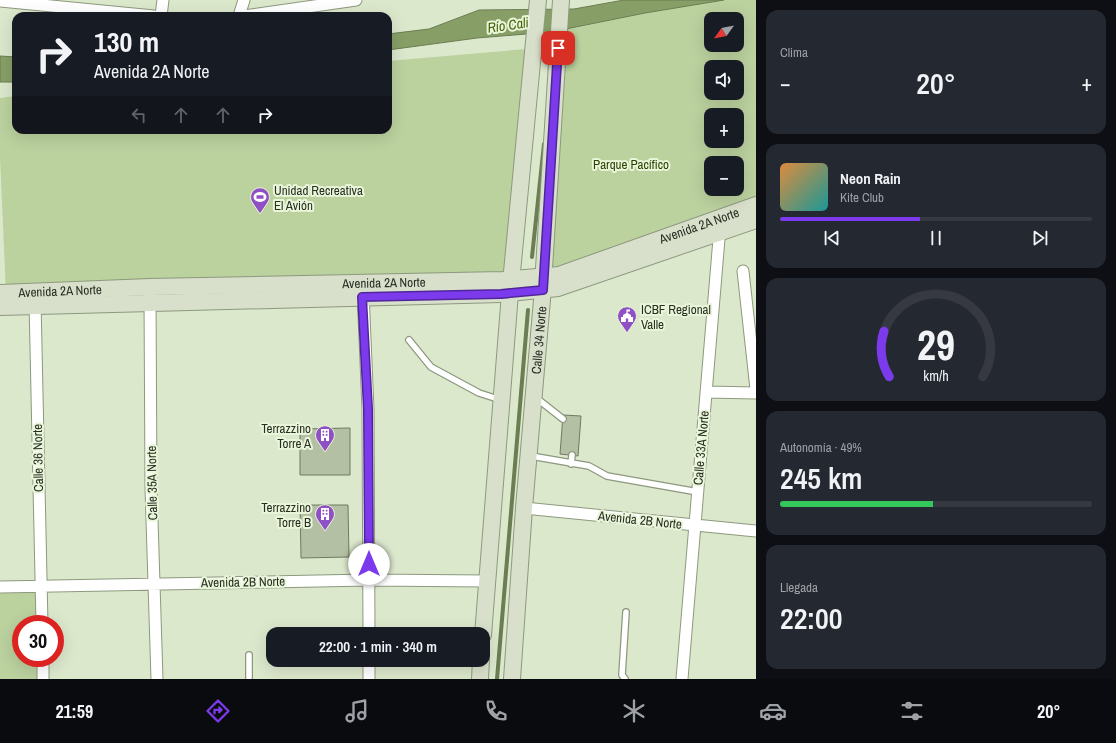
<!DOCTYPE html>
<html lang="es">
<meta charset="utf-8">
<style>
body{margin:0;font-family:"Archivo Narrow",sans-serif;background:#242831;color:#f1f3f6;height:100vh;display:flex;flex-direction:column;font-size:15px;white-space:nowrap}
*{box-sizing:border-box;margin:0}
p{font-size:13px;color:#9ea1a6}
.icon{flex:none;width:22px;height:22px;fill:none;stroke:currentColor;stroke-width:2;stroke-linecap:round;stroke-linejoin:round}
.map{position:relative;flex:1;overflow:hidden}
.panel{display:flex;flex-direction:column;gap:10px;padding:10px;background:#0d0f14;width:360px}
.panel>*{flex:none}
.guide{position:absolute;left:12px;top:12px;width:380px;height:122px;border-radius:12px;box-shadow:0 4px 16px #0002;background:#171b24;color:#f1f3f6;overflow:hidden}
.needle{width:26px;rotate:237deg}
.fabs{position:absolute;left:704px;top:12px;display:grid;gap:8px}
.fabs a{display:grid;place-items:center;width:40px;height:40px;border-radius:8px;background:#171b24;box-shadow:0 4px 16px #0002;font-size:20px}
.speed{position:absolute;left:12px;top:615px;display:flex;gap:8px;font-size:20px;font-weight:700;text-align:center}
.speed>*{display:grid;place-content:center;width:52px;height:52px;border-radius:50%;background:#171b24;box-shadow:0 4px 16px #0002;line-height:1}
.speed .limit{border:6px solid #d22;background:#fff;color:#111}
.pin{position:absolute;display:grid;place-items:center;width:34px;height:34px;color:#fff;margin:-17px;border-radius:8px;box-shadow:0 2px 6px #0006}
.me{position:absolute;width:44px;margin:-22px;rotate:0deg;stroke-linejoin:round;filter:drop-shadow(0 0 3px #0008)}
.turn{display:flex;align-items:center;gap:14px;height:84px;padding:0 16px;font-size:18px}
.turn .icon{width:52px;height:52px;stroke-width:2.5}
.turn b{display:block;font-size:28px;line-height:34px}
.lanes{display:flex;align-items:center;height:38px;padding:0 16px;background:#0003;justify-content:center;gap:20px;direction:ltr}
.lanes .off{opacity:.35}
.big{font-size:30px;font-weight:600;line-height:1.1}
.panel .widget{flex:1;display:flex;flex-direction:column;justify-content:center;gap:6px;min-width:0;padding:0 14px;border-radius:12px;background:#242831}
.panel .dial{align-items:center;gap:0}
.dial svg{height:104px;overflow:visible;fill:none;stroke:#363941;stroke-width:7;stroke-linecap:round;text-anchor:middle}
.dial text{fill:#f1f3f6;stroke:none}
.song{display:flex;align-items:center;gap:12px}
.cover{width:48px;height:48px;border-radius:6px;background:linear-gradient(135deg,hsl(30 70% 55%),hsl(180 70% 35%))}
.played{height:4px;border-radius:2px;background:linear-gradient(90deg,#7c3aed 45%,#363941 45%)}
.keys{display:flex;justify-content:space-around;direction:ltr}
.heat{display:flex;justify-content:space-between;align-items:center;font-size:22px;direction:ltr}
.charge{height:6px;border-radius:3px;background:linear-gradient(90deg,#34c759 49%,#363941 0)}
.trip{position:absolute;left:266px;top:627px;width:224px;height:40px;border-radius:12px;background:#171b24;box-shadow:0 4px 16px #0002;font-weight:600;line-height:40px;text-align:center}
.menu{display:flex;height:64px;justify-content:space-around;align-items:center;background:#090b0e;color:#9ea1a6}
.menu .icon{width:28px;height:28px}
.menu .current{color:#7c3aed}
.menu b{font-size:18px;color:#f1f3f6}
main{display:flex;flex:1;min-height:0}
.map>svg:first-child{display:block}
.green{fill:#bbd19e;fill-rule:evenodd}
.water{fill:#879f67;stroke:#6b7d53}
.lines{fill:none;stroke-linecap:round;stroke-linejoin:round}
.stream{stroke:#6b7d53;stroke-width:4}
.building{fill:#b4c0a4;stroke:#6f7a60}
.service-casing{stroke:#8d997e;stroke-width:8}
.minor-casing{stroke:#8d997e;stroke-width:13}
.secondary-casing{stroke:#8d997e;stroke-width:18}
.service{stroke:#fff;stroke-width:5.5}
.minor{stroke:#fff;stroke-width:11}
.secondary{stroke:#d8e0cb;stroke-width:16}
.route-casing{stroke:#51269a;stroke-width:10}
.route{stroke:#7c3aed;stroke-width:7}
.labels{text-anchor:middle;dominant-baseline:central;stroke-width:4;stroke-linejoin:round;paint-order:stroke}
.park-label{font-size:13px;fill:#2d4200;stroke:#e9f6d9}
.poi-label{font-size:13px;fill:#292e23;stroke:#e9f6d9;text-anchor:start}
.street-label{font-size:13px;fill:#292e23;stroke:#e9f6d9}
.water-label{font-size:14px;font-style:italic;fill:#466109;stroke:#e9f6d9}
</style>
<main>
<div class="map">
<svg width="756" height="679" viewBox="0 0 756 679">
<rect width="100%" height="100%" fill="#dce8cc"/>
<path class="green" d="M724 0H756V205L544 276 560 31 645 13ZM711 19H737V45H711ZM711 67H737V93H711ZM711 115H737V141H711ZM711 163H737V189H711Z
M526 49 512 279 6 293 0 157V98L16 96V130H388V61Z
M0 587H41L42 624H21V658H43V679H0Z"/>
<path class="water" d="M624 0H724L645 13 551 32 477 38 388 50V34L429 29 479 10 574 9Z
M0 56 16 57V82H0Z"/>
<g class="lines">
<path class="stream" d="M532 257 544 144
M497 679 528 310"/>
</g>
<path class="building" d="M563 415 581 416 578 456 560 454Z
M350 428V475H300V429Z
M300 505H348L349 557 301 558Z"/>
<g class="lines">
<defs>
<path id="service" d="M409 340 431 367 479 393 501 400
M535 397 563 419
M531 456 589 466 607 476 698 492
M571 464 572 455
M249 655V679
M625 679 622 675 626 612"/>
<path id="minor" d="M0 1 154 16
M161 16 163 0
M239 16 244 0
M244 16 356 0
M743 271 756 389
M363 292 368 409 369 634
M150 296 151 488 157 679
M35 301 42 624
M706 392 756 393
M524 508 756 531
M0 587 369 580 486 581
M43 658V679
M369 660V679
M682 679 720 227"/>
<g id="secondary">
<path id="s1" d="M0 293 150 287 503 280 559 275 756 205"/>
<path d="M0 307 501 294 558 288 756 220"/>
<path d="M483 635 510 293 538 0"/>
<path d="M480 679 481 660"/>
<path id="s2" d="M512 679 524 508 542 300 561 0"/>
</g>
</defs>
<use href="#service" class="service-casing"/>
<use href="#minor" class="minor-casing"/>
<use href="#secondary" class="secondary-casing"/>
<use href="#service" class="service"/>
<use href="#minor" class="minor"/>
<use href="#secondary" class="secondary"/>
</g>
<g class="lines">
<defs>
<path id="route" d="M369 564 368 409 362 297 501 294 543 290 558 48"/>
</defs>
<use href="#route" class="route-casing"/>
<use href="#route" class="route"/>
</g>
<defs>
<symbol id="stadium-pin" viewBox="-11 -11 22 30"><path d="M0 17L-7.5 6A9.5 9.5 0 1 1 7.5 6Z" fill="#9050c5" stroke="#e9f6d9"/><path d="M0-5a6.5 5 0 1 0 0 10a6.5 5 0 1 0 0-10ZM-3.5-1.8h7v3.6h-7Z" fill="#fff"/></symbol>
<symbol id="civic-pin" viewBox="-11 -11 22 30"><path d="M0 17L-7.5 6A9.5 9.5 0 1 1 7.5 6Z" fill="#9050c5" stroke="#e9f6d9"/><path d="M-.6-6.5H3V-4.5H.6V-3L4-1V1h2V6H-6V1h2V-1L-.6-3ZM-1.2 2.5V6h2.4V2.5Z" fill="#fff"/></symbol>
<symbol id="building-pin" viewBox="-11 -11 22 30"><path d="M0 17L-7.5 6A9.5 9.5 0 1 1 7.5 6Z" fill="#9050c5" stroke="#e9f6d9"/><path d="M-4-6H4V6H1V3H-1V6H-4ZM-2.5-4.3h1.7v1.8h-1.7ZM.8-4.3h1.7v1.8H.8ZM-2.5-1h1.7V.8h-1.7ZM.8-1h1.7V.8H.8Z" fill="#fff"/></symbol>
</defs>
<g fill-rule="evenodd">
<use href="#stadium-pin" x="249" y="186" width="22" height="30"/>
<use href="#civic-pin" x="616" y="305" width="22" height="30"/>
<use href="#building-pin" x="314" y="424" width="22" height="30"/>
<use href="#building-pin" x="314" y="503" width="22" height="30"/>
</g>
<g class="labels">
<g class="park-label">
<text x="631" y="164">Parque Pacífico</text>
</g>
<g class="poi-label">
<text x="274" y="190">Unidad Recreativa<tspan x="274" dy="15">El Avión</tspan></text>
<text x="641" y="309">ICBF Regional<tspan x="641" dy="15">Valle</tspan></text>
<text x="311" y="428" text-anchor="end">Terrazzino<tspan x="311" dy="15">Torre A</tspan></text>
<text x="311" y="507" text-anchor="end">Terrazzino<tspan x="311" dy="15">Torre B</tspan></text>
</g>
<g class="street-label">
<text stroke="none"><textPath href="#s1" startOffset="708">Avenida 2A Norte</textPath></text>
<text stroke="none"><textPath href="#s1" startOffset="384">Avenida 2A Norte</textPath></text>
<text stroke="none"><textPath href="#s1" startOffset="60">Avenida 2A Norte</textPath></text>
<text stroke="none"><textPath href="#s2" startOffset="340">Calle 34 Norte</textPath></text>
<text transform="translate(701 448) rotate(-85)">Calle 33A Norte</text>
<text transform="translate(38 458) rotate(-91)">Calle 36 Norte</text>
<text transform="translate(152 483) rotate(-91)">Calle 35A Norte</text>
<text transform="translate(640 520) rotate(6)">Avenida 2B Norte</text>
<text transform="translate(243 582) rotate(-1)">Avenida 2B Norte</text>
</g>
<g class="water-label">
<text transform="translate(508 25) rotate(-8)">Río Cali</text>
</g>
</g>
</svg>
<div class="fabs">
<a><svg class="needle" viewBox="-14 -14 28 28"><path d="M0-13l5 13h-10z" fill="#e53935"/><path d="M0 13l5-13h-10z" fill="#9ea1a6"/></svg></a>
<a><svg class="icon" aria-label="sound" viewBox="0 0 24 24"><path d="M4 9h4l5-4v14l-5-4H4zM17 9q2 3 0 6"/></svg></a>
<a>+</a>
<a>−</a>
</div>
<div class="speed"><div class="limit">30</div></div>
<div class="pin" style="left:558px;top:48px;background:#d93025"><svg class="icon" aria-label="arrive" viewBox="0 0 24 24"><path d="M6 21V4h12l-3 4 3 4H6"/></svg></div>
<svg class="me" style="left:369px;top:564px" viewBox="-20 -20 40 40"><circle r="19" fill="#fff"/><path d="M0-13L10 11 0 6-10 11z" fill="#7c3aed"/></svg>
<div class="trip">22:00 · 1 min · 340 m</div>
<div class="guide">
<div class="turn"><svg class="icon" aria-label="right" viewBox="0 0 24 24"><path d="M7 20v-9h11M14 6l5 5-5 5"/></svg><div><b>130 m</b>Avenida 2A Norte</div></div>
<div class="lanes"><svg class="icon off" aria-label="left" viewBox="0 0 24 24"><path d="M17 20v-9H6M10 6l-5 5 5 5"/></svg><svg class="icon off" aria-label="ahead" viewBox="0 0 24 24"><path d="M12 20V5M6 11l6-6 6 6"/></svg><svg class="icon off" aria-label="ahead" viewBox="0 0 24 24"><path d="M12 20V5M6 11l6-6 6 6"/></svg><svg class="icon" aria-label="right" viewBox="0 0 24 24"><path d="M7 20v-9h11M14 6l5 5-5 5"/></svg></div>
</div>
</div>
<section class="panel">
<div class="widget"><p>Clima</p>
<div class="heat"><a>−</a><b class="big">20°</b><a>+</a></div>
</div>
<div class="widget">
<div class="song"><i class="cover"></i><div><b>Neon Rain</b><p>Kite Club</p></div></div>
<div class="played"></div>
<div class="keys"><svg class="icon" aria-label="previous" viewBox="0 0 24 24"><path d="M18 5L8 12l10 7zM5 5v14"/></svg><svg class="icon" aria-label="pause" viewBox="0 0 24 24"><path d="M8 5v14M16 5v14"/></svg><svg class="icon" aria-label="next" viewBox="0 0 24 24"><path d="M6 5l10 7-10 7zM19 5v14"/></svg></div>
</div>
<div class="widget dial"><svg viewBox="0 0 100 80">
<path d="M14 69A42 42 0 1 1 86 69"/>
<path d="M14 69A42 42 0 0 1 10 34" stroke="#7c3aed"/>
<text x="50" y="56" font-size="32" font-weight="700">29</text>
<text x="50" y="72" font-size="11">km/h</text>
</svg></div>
<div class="widget"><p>Autonomía · 49%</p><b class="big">245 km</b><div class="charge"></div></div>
<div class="widget"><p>Llegada</p><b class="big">22:00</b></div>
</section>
</main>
<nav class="menu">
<b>21:59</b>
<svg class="icon current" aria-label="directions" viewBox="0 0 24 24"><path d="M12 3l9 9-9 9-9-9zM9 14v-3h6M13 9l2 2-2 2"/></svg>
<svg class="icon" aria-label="music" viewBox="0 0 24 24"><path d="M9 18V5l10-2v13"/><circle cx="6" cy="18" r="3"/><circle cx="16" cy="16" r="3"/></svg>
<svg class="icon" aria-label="phone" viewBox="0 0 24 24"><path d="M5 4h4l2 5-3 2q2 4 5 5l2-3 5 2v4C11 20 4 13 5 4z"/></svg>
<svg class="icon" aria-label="climate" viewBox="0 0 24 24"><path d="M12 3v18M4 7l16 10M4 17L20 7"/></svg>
<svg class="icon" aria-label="car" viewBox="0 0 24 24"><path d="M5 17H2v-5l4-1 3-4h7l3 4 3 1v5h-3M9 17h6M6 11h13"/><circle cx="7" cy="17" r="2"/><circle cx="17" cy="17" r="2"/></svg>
<svg class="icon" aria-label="filters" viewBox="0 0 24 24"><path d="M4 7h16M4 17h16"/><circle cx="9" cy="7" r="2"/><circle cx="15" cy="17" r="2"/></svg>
<b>20°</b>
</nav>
